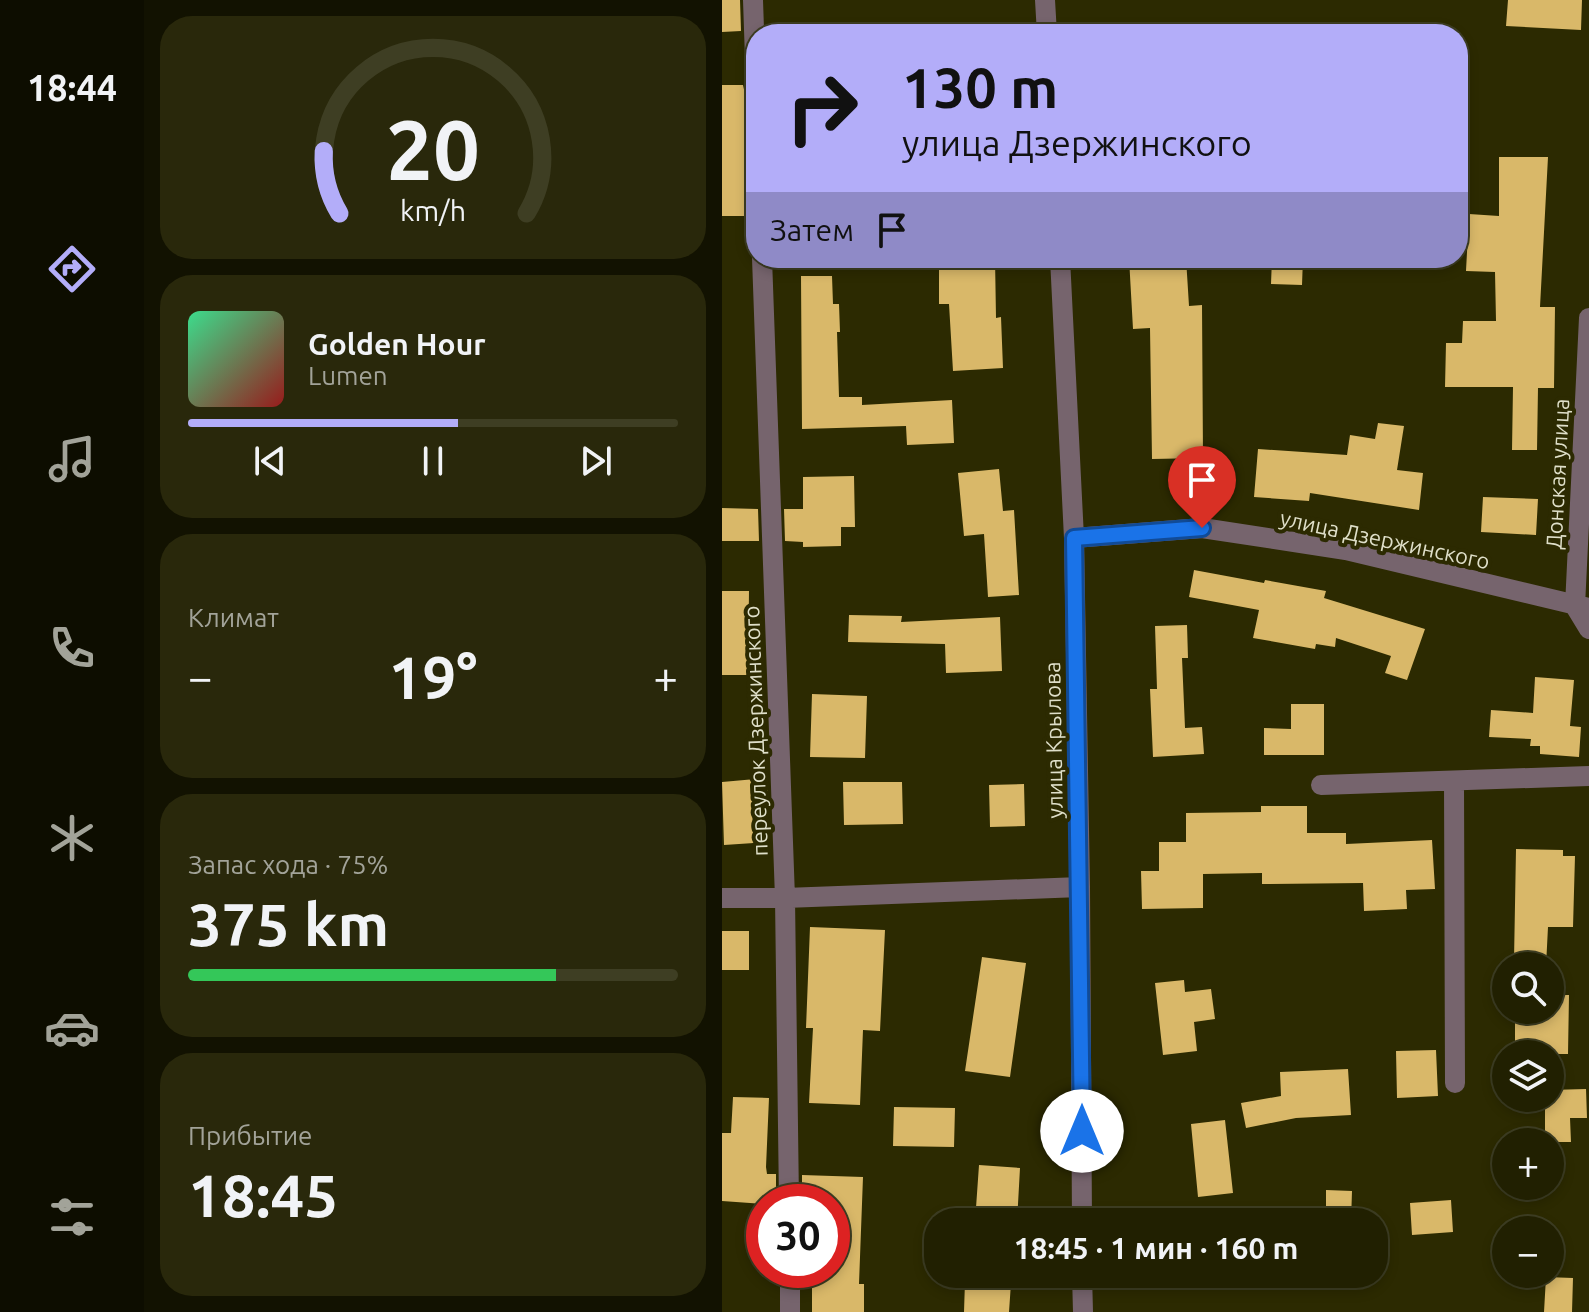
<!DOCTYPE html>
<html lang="ru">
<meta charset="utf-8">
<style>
body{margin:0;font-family:Ubuntu,sans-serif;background:#29280b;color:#f1f3f6;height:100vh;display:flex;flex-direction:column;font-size:30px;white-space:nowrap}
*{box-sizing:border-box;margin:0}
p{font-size:26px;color:#a2a399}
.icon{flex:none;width:44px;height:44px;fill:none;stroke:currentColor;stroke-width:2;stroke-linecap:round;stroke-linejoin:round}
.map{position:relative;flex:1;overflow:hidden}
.details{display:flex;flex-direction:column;gap:16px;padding:16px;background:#121201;width:578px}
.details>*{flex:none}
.guide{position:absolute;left:24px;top:24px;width:722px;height:244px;border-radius:32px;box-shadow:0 4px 12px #0003,0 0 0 2px #3e3e23;background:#b3adf9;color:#111;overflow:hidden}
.fabs{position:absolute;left:770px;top:952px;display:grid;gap:16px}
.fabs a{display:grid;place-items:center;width:72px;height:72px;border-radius:50%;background:#212001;box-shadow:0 4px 12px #0003,0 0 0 2px #3e3e23;font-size:40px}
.speed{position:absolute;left:24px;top:1184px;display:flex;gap:16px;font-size:40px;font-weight:700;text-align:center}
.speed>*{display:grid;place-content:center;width:104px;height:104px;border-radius:50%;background:#212001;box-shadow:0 4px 12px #0003,0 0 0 2px #3e3e23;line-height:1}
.speed .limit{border:12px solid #d22;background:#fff;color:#111}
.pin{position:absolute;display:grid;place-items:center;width:68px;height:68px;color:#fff;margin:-82px -34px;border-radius:50% 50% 50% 0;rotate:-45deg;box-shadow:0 0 8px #0007}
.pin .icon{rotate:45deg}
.me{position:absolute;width:88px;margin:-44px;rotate:0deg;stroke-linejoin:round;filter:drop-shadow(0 0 6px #0008)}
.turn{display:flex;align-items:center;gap:28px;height:168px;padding:0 24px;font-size:36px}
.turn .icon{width:104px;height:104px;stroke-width:2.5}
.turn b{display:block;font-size:56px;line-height:68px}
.then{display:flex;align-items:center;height:76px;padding:0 24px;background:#0003;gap:16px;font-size:30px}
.big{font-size:60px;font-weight:700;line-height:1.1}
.details .tile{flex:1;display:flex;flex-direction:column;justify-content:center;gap:12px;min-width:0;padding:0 28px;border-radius:32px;background:#29280b}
.details .dial{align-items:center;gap:0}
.dial svg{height:208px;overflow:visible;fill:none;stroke:#3e3e23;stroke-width:7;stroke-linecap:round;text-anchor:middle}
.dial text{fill:#f1f3f6;stroke:none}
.song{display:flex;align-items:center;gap:24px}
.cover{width:96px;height:96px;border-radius:12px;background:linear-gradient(135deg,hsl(150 70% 55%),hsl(0 70% 35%))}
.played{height:8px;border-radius:4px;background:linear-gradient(90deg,#b3adf9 55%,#3e3e23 55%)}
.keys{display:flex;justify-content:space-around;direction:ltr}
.heat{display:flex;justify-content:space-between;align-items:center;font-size:44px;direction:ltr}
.charge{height:12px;border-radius:6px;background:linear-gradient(90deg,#34c759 75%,#3e3e23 0)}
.trip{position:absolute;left:202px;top:1208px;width:464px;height:80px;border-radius:32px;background:#212001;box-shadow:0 4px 12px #0003,0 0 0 2px #3e3e23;font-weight:700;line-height:80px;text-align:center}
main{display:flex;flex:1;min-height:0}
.menu{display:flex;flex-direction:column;width:144px;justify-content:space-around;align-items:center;background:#0d0d00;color:#a2a399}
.menu .icon{width:56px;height:56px}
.menu .selected{color:#b3adf9}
.menu b{font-size:36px;color:#f1f3f6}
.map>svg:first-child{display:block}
.building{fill:#d9b869}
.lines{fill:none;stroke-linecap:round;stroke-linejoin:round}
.minor{stroke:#76646d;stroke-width:20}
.route-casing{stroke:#114b97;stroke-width:20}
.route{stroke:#1a73e8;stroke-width:14}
.labels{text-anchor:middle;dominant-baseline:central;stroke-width:8;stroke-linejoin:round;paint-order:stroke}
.street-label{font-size:22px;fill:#dfdfc9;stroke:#2c2a01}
</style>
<main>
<nav class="menu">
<b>18:44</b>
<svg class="icon selected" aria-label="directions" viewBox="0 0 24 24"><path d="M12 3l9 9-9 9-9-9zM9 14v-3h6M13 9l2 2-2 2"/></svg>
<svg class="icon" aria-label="music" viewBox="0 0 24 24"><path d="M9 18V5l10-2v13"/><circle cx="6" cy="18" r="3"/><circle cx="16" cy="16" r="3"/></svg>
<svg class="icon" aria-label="phone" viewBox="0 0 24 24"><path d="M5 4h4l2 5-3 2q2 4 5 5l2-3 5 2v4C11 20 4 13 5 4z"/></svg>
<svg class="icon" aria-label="climate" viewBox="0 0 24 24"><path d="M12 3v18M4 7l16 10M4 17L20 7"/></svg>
<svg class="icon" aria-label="car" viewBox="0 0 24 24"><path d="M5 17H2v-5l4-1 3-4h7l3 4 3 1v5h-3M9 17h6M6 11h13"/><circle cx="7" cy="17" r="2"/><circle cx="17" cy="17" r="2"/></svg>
<svg class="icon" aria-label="filters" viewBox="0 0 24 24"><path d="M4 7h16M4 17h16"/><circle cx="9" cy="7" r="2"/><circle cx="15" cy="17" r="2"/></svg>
</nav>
<section class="details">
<div class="tile dial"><svg viewBox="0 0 100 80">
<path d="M14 69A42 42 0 1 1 86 69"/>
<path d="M14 69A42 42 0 0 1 8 45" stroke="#b3adf9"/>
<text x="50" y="56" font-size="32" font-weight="700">20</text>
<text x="50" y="72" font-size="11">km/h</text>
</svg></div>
<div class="tile">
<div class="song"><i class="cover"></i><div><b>Golden Hour</b><p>Lumen</p></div></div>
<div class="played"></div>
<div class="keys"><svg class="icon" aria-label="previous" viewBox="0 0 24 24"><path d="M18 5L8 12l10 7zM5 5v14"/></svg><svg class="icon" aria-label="pause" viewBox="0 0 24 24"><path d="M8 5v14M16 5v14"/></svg><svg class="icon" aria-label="next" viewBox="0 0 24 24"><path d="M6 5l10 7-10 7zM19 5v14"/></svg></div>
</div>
<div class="tile"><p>Климат</p>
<div class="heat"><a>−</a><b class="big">19°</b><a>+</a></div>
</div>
<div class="tile"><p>Запас хода · 75%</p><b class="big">375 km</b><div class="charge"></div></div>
<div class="tile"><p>Прибытие</p><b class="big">18:45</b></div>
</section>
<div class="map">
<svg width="867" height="1312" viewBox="0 0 867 1312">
<rect width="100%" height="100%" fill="#2c2a01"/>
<path class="building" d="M0 0H18L19 31 0 32Z
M786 0H860L859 30 784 26Z
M0 85H21L23 94 27 99 28 131H31V216H0Z
M777 157H826L818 307H833L832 388H816L815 450H790L791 387H723L724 343H740L741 321H774L773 272 744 271 747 214 777 216Z
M217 258H273L274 318 279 317 281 368 231 371 227 304H217Z
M407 258H464L467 306 480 305 481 458 430 459 428 328 411 329Z
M550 258H581L580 285 549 284Z
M79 276H110L111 304H117L118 332H115L117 397H140V405L230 400 232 443 185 445 184 426 80 429Z
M656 423 682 426 675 470 701 473 697 510 588 493 587 501 532 497 536 449 625 455 628 435 653 439Z
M277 469 281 511 292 510 297 595 266 597 262 534 242 536 236 473Z
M132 476 133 527H119V546L81 547V542L63 541 62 509H81V477Z
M761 497 816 499 814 535 759 532Z
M0 508 36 509 37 541H0Z
M472 570 542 583 543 580 604 591 602 598 703 629 685 680 663 673 669 656 614 638 613 647 594 644 593 649 531 638 537 610 467 597Z
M0 591H27L26 675H0Z
M127 615 180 616 179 622 278 617 280 671 224 673 223 644 126 642Z
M465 625 466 658H460L463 728 480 727 482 754 431 757 428 689H435L433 626Z
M813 677 852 680 848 726 859 727 857 757 818 754V746H808L809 739 767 737 769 710 811 713Z
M90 694 145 696 143 758 88 757Z
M569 704H602V755H542V728L569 729Z
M45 778 47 810 30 811 32 843 2 845 0 782Z
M121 782H180L181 824 122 825Z
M302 784 303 826 268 827 267 785Z
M539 806H585V833H624V844L710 840 713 889 684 890 685 909 642 911 641 883 540 884V873L481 874V908L420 909 419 871H437V842H464V813L539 812Z
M794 849 841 850V856H853L851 927H826L824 966H784V1010H782V960H792Z
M88 927 163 930 158 1031 141 1030 138 1105 87 1103 91 1028H84Z
M0 931H27V970H0Z
M260 957 304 963 288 1077 243 1071Z
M462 980 463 992 489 989 493 1019 472 1022 475 1051 441 1055 433 983Z
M828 995H847L846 1054H793V1010H828Z
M714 1050 716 1096 675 1098 674 1051Z
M626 1069 629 1115 574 1118 524 1128 519 1103 559 1096 558 1072Z
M864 1089 865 1118H848L849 1142H823V1098H828V1090Z
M11 1097 47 1098 44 1167 45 1174H54V1202H42V1204L0 1201V1133H9Z
M172 1107 233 1108 232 1147 171 1146Z
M503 1120 511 1193 476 1197 469 1124Z
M257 1165 298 1168 295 1222H253Z
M80 1175 141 1177 137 1284H142V1312H90V1271H110V1202H80Z
M604 1190 630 1191 629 1222H604Z
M729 1200 731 1232 690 1235 688 1203Z
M824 1277 851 1278 850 1312H822Z
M243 1281 289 1283 287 1312H242Z"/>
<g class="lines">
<path class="minor" d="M31 0 34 88
M323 0 325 34
M40 258 63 898 67 1202
M338 258 352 538 358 887 360 1222
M867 318 853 606 867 629
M352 538 480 528 624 550 867 608
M732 782 733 1083
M599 785 867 776
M0 898H63L358 887
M68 1270V1312
M360 1274 361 1312"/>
</g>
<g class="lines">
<defs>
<path id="route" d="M360 1131 352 538 480 528"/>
</defs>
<use href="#route" class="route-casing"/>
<use href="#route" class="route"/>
</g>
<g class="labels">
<g class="street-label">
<text transform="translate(835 474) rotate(-87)">Донская улица</text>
<text transform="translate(663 539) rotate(12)">улица Дзержинского</text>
<text transform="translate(33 731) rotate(-92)">переулок Дзержинского</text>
<text transform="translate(331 740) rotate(-91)">улица Крылова</text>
</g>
</g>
</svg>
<div class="fabs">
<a><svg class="icon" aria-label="search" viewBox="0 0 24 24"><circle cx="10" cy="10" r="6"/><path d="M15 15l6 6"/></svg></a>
<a><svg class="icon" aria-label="layers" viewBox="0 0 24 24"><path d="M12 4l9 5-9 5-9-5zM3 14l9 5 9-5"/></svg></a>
<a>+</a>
<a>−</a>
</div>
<div class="speed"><div class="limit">30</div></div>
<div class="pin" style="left:480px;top:528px;background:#d93025"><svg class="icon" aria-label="arrive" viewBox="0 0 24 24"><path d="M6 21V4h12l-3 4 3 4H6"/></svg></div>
<svg class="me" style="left:360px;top:1131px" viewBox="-20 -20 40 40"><circle r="19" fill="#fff"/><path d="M0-13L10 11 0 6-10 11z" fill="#1a73e8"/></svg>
<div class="trip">18:45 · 1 мин · 160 m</div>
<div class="guide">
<div class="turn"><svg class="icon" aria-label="right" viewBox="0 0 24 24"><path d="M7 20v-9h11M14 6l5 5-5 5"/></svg><div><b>130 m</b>улица Дзержинского</div></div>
<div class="then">Затем<svg class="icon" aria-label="arrive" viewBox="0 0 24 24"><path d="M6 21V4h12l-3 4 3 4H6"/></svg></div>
</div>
</div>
</main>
